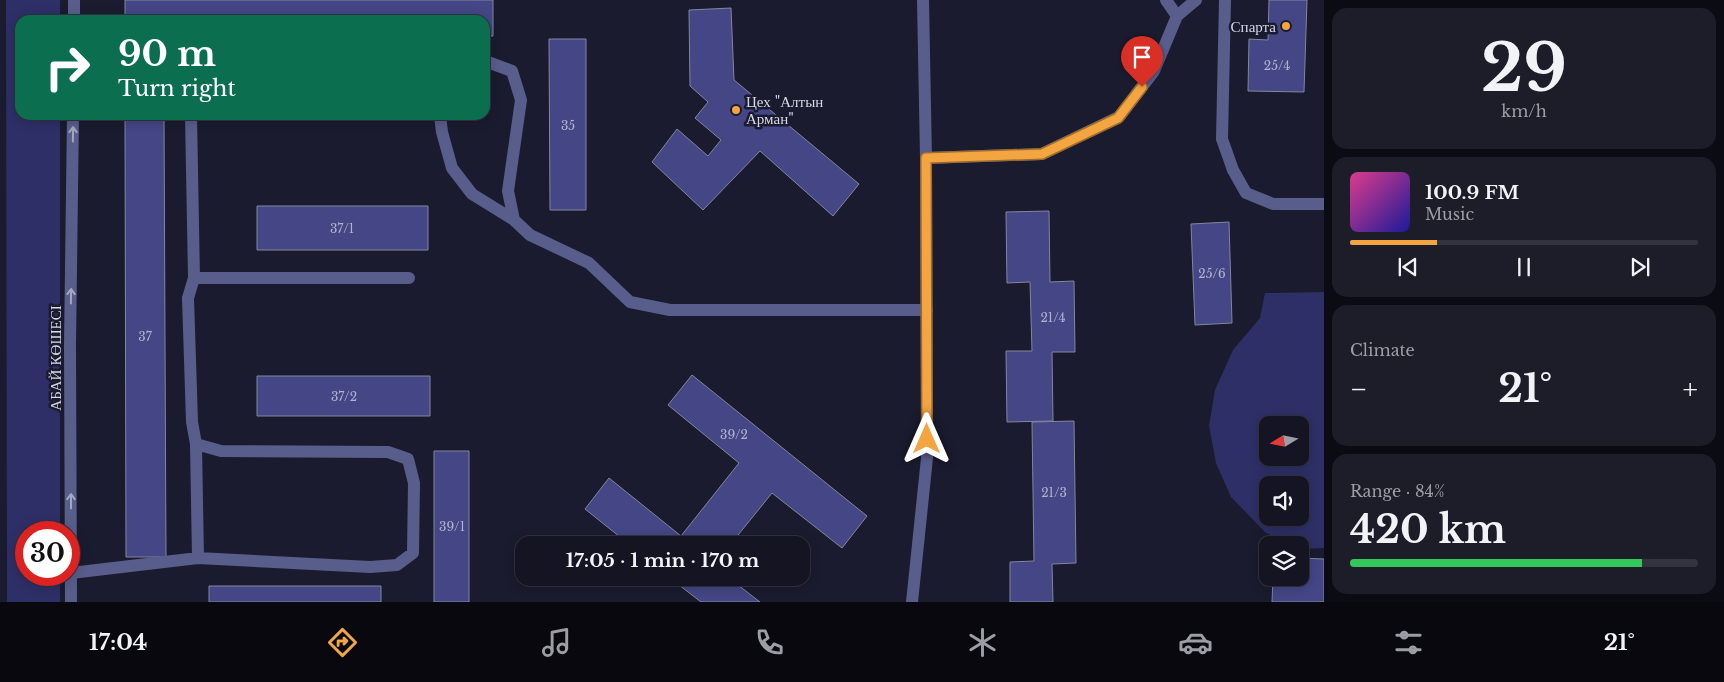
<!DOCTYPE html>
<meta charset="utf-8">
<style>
body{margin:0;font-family:"Libre Baskerville",serif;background:#1d1d2a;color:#f1f3f6;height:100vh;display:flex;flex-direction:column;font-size:19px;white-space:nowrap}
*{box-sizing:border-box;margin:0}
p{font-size:16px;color:#9d9ea5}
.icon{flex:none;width:28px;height:28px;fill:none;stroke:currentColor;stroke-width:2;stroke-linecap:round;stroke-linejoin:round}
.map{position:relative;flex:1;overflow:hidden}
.drawer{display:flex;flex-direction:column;gap:8px;padding:8px;background:#0b0b13;width:400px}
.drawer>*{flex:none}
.hud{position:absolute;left:15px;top:15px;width:475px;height:105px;border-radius:15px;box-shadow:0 2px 12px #0003,0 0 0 1px #333340;background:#0b6e4f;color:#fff;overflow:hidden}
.needle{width:32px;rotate:260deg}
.fabs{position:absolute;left:1259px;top:416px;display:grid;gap:10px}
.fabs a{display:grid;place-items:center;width:50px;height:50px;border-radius:10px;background:#141422;box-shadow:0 2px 12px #0003,0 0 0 1px #333340;font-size:25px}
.speed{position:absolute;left:15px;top:521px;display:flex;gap:10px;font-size:25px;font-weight:700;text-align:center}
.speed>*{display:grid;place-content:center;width:65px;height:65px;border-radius:50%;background:#141422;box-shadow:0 2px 12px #0003,0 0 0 1px #333340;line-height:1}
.speed .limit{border:8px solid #d22;background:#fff;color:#111}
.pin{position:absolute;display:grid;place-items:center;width:42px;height:42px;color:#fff;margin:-51px -21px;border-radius:50% 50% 50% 0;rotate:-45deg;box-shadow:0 0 5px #0007}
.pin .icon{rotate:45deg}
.me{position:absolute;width:55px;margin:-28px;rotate:0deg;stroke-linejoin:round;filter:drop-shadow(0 0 4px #0008)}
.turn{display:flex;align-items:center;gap:18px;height:105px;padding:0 20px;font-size:22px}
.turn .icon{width:65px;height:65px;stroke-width:2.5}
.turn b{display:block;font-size:35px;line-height:42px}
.big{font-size:38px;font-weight:800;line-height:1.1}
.drawer .card{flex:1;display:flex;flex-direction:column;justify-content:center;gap:8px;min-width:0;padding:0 18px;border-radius:15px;background:#1d1d2a}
.drawer .dial{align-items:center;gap:0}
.dial b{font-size:65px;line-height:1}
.song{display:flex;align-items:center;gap:15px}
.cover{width:60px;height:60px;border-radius:8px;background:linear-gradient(135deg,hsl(330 70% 55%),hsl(240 70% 35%))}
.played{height:5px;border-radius:2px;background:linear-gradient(90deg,#f2a541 25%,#333340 25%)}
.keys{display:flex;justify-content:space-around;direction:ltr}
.heat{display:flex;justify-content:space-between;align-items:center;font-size:28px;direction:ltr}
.charge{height:8px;border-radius:4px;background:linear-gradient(90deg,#34c759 84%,#333340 0)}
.trip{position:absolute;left:515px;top:536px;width:295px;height:50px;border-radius:15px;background:#141422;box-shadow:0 2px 12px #0003,0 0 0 1px #333340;font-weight:800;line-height:50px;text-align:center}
.tab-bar{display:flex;height:80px;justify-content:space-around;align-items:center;background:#08080e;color:#9d9ea5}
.tab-bar .icon{width:35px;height:35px}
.tab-bar .on{color:#f2a541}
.tab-bar b{font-size:22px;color:#f1f3f6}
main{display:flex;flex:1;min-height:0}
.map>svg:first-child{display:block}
.green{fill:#2e2f67;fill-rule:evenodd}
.building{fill:#444686;stroke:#83869e}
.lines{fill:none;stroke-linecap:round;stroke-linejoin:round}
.service{stroke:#595d8b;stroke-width:12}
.minor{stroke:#595d8b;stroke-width:12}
.tertiary{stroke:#595d8b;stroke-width:12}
.oneway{stroke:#a4a7c1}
.route-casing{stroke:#9d6b2a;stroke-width:12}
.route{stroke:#f2a541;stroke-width:9}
.poi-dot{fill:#f2a541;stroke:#1a1b2e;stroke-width:2}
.labels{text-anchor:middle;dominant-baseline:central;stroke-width:5;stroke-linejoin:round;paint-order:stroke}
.number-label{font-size:12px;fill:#b2b4cd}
.poi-label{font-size:15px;fill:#d6d8e5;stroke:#1a1b2e;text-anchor:end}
.street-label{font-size:15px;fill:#d6d8e5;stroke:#1a1b2e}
</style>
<main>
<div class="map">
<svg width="1324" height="602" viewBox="0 0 1324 602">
<rect width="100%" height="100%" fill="#1a1b2e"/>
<path class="green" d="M6 0H60V20H20V115H60V532H26V575H60V602H7Z
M1324 292V548L1300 549V545H1290L1265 532 1231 497 1216 463 1209 426 1215 390 1233 350 1260 318 1265 293ZM1268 425H1300V458H1268ZM1268 485H1300V518H1268Z"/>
<path class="building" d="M125 0H493V36H485V20H125Z
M1269 0H1307L1304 92 1248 91 1249 39 1268 40Z
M731 8 734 80 859 184 833 216 760 151 703 210 652 162 677 129 708 156 721 140 695 118 708 102 690 86 689 10Z
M549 39H586V210H550Z
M125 115H164L166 557H126Z
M257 206H428V250H257Z
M1049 211 1050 282 1074 281 1075 352H1052L1053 421 1007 422 1006 351H1032L1030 282 1007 283 1006 212Z
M1229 222 1232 323 1195 325 1191 224Z
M692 375 867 516 842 548 772 493 730 545H630L585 509 609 478 681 536 739 463 668 405Z
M257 376H430V416H257Z
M1074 421 1076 563 1052 564 1053 602H1010V562L1034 561 1032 422Z
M434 451H469V602H434Z
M1300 558 1324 559V602H1272L1273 578H1300Z
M670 578H729L760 602H701Z
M209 586H381V602H209Z"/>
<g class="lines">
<path class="service" d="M1225 0 1222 139 1233 170 1246 193 1273 204H1324
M485 61 512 71 521 100 508 191 514 220 530 235 589 263 630 302 670 310H927
M440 115 442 132 452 168 472 194 514 220
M194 278H409
M196 444 221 451 388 452 408 459 414 483 413 553 397 565 370 567 198 558
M71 573 198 558 196 444 192 422 188 298 194 278 191 115"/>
<path class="minor" d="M1166 0 1177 16
M926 158 1042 154 1119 117 1154 71 1177 16 1196 0
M912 602 927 458 926 158 923 0"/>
<path class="tertiary" d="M74 20V0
M71 602 70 345 73 115"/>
</g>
<defs><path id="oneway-shaft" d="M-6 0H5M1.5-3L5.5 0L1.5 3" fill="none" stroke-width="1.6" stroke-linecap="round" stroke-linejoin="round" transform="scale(1.25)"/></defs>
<g class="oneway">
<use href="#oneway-shaft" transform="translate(73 134) rotate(-89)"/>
<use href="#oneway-shaft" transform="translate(71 296) rotate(-89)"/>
<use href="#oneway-shaft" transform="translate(71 501) rotate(-90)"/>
</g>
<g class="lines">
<defs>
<path id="route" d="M927 439 926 158 1042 154 1118 118 1142 87"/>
</defs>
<use href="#route" class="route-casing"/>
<use href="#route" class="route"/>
</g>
<g class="poi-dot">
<circle cx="1286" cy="26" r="5"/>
<circle cx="736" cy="110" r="5"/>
</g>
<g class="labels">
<g class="number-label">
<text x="1277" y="65">25/4</text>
<text x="568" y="125">35</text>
<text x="342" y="228">37/1</text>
<text x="1212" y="273">25/6</text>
<text x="1053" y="317">21/4</text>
<text x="145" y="336">37</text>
<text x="344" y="396">37/2</text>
<text x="734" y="434">39/2</text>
<text x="1054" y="492">21/3</text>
<text x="452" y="526">39/1</text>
</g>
<g class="poi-label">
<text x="1276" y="26">Спарта</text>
<text x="746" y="101" text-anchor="start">Цех "Алтын<tspan x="746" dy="17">Арман"</tspan></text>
</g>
<g class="street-label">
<text transform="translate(55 358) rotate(-90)">АБАЙ КӨШЕСІ</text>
</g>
</g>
</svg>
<div class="fabs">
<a><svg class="needle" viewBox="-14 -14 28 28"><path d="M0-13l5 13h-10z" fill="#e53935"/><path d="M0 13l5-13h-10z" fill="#9d9ea5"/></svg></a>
<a><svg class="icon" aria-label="sound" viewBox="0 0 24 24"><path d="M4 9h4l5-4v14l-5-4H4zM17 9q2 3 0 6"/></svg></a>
<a><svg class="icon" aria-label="layers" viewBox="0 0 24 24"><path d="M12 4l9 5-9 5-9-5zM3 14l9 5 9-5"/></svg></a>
</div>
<div class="speed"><div class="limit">30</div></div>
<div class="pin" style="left:1142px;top:87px;background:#d93025"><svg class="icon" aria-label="arrive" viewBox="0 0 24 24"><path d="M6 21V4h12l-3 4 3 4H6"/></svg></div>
<svg class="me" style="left:927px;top:439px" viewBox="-20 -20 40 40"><path d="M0-17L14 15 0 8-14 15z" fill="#f2a541" stroke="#fff" stroke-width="4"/></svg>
<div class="trip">17:05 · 1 min · 170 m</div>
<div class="hud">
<div class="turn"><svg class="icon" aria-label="right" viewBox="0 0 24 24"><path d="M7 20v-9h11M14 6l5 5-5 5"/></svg><div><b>90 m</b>Turn right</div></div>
</div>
</div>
<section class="drawer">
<div class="card dial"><b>29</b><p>km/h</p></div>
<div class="card">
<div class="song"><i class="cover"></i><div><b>100.9 FM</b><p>Music</p></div></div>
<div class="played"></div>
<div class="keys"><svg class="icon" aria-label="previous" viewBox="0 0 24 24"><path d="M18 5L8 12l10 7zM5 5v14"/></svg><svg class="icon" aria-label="pause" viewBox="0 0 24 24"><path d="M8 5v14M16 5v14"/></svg><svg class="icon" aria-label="next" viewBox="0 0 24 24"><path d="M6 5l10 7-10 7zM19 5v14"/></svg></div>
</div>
<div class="card"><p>Climate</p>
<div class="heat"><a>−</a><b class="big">21°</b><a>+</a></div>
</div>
<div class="card"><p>Range · 84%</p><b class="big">420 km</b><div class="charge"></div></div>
</section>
</main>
<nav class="tab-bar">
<b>17:04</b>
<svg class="icon on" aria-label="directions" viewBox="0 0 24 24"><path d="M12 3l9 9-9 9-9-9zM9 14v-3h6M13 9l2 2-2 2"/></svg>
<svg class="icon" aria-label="music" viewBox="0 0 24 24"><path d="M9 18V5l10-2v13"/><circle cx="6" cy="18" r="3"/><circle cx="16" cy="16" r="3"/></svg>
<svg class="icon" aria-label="phone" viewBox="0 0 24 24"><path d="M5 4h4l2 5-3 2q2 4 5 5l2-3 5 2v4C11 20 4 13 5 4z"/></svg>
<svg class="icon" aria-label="climate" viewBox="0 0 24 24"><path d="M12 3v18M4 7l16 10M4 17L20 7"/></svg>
<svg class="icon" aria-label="car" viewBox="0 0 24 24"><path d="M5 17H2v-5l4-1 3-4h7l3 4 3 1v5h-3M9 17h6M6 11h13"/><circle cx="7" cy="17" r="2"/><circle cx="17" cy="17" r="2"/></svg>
<svg class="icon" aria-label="filters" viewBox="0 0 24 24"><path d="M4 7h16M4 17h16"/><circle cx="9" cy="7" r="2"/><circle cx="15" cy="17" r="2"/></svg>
<b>21°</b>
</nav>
